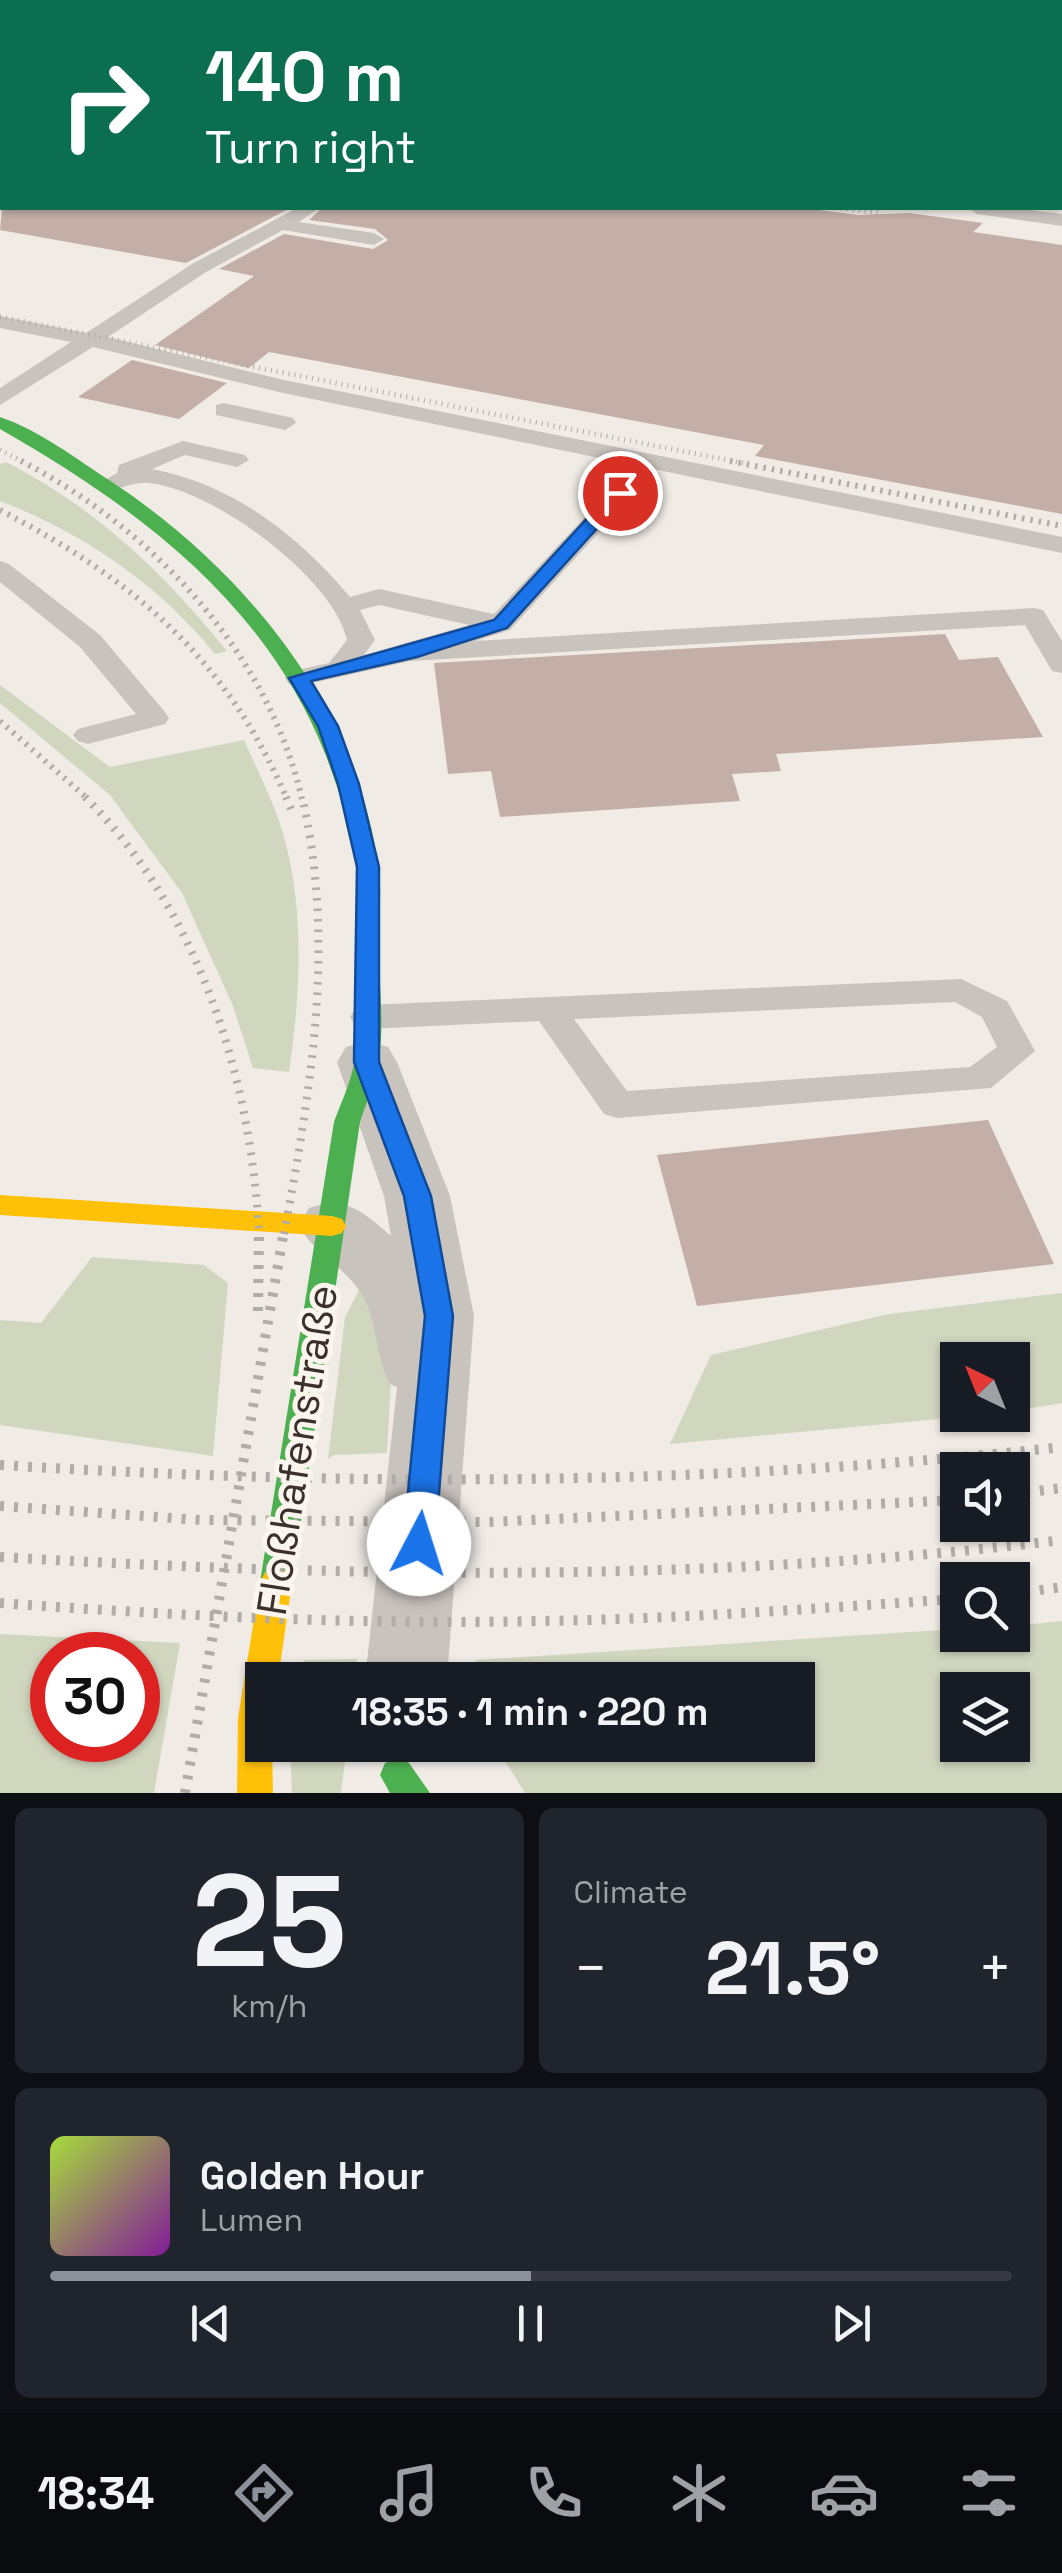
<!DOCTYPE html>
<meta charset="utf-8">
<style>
body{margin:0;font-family:"Space Grotesk",sans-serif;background:#20242c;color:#f1f3f6;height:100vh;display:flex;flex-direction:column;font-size:38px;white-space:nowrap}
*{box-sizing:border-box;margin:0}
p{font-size:32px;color:#9ea1a6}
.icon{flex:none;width:55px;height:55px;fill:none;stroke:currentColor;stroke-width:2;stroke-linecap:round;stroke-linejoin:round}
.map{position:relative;height:1793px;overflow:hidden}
.side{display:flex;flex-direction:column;gap:15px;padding:15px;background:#0d0f14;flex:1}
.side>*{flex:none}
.top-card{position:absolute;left:0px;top:0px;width:1062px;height:210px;box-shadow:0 2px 8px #0004;background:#0b6e4f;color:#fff;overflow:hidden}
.needle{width:65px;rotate:317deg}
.tools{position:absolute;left:940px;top:1342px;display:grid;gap:20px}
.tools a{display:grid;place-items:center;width:90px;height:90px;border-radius:0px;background:#171b24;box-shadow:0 2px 8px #0004;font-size:50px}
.speed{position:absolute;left:30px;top:1632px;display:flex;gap:20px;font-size:50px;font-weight:700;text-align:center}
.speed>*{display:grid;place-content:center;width:130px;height:130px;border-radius:50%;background:#171b24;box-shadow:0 2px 8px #0004;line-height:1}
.speed .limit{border:15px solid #d22;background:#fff;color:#111}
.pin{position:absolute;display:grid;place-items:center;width:85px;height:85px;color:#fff;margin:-42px;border:5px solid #fff;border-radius:50%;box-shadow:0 2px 10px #0007}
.me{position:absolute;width:110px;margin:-55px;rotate:5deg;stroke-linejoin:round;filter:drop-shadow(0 0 8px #0008)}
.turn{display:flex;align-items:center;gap:35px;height:210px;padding:0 40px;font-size:45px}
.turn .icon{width:130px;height:130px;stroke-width:2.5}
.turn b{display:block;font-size:70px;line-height:85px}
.big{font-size:75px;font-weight:700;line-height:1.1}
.side .tile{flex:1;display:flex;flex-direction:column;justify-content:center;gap:15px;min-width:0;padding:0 35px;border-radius:15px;background:#20242c}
.side .dial{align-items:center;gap:0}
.dial b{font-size:130px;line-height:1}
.song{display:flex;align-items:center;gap:30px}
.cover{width:120px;height:120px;border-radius:15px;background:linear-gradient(135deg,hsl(80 70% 55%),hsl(290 70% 35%))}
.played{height:10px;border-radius:5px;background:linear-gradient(90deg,#8c9099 50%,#363941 50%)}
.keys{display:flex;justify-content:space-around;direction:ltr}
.heat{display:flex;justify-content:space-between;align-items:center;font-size:55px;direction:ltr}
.side .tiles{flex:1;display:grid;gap:15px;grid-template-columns:1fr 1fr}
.tile:last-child{grid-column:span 2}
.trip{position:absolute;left:245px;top:1662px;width:570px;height:100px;border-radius:0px;background:#171b24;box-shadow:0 2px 8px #0004;font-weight:700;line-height:100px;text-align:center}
.menu{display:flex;height:160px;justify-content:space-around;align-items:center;background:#090b0e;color:#9ea1a6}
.menu .icon{width:70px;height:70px}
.menu .active{color:#8c9099}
.menu b{font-size:45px;color:#f1f3f6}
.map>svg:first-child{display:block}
.green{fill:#d1d6bf;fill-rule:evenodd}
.building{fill:#c3afa7}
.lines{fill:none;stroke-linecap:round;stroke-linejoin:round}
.lane{fill:#c9c3be;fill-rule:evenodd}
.street{fill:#c9c3be;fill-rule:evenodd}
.fast{fill:#4caf50;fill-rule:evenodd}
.slow{fill:#ffc107;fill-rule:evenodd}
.rail-far4{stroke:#b1aca8;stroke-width:4;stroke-dasharray:1 4;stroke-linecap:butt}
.rail-far3{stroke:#b1aca8;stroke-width:5;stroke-dasharray:1 5;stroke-linecap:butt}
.rail-far2{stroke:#b1aca8;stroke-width:6;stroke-dasharray:2.5 6;stroke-linecap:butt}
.rail-far1{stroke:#b1aca8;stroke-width:8;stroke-dasharray:2.5 8;stroke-linecap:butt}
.rail{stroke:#b1aca8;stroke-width:10;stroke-dasharray:4 10;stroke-linecap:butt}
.route{fill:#1a73e8;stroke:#114b97;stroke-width:2.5}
.labels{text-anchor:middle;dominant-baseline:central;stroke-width:10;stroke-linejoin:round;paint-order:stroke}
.near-street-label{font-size:42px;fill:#3b302b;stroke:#fbf5ee}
</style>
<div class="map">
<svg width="1062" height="1793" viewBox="0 0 1062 1793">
<rect width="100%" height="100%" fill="#f0ebe5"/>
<path class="green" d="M6 462C97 509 163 572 227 651L215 654C158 584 85 534 0 501V464Z
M0 685 110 767 244 740C258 772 276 806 285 841 305 916 300 996 289 1072L253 1068 233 1006 182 893 110 795 0 703Z
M92 1257 204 1265 228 1283 213 1456 0 1425V1320L41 1323Z
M360 1288 392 1362 387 1453 334 1455 328 1459 345 1317Z
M1062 1293V1403L1013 1411 1012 1360H958V1415H982L670 1444 711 1355 889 1314Z
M1062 1621V1793H525L495 1745H798V1680H479L476 1660 957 1629 958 1635H1012L1013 1626ZM958 1690H1012V1745H958Z
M0 1634 180 1643 154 1793H0ZM52 1655H138V1740H52Z
M357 1659 355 1680H288L305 1660Z
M290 1745H347L341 1793H292Z"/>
<path class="building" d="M2 208H290L186 263 0 230Z
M322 208H803L858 215 909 213 983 223 973 232 1062 245V514L755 456 764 445 269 352 249 368 155 345 254 276 219 269 284 234 373 249 388 240 375 229 309 220Z
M132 360 227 383 179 419 78 397Z
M945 634 959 660 998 657 1043 737 776 754 781 771 732 774 740 801 500 817 491 771 448 774 434 663Z
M988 1120 1054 1264 697 1306 657 1155Z"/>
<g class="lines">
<path class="lane" d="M918 0H953L954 2H920Z
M1060 11H1062V19H1060Z
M0 83H2V93H0Z
M297 208H319L299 222 374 233 384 239 374 245 283 230 206 272 108 337 284 380 1062 537V553L283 393 93 347 0 405V388L71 342 0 328V316L86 333 192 264Z
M968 208H1013L1062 214V226L977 214Z
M224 403 293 418 296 423 285 430 216 415V405Z
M183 441 245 455 249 460 237 467 185 455 152 469C234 485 297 534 350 597L379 589 494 614 612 488H630L633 493 630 498 510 630 475 641 1034 608 1043 610 1062 641V673L1052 671 1025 625 410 661 299 686 289 684 285 678 289 672 329 663 347 640C333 577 212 489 149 483 136 482 125 487 112 490L100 483 117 473 119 465ZM379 605 469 625 364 655 375 640 360 610Z
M0 561 9 564 100 635 165 712 169 718 165 724 88 744 78 741 73 735 78 729 136 714 80 647 0 582Z
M961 979 1007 1001 1035 1051 991 1088 617 1118 604 1114 539 1021 367 1029 355 1025 350 1017 355 1009 367 1005ZM955 1002 982 1017 997 1047 970 1067 627 1091 574 1019Z"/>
<path class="street" d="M367 1041 388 1047 397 1062 450 1196 474 1316 447 1680H365L397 1387 390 1384C375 1356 378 1322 362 1295 346 1267 314 1254 299 1226L309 1208C347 1196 362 1211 391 1236L384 1196 337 1062 346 1047Z"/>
<path class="fast" d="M0 417C39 430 78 460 112 482 245 570 360 710 379 873 382 899 378 924 379 950 379 988 385 1026 378 1064 375 1084 366 1103 360 1122L292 1582 287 1592 276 1597 265 1592 260 1582 334 1122C341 1103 350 1084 354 1064 361 1027 355 988 355 950 356 925 359 899 357 874 353 834 340 793 326 756 266 603 138 508 0 429Z
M397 1758 409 1763 430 1793H390L380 1775 385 1763Z"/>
<path class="slow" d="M0 1195 332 1216 342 1219 346 1226 342 1233 332 1236 0 1215Z
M276 1567 287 1572 292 1582 278 1680H262V1745H272L273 1793H237L238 1718 260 1582 265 1572Z"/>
<path class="rail-far4" d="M836 0 858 2
M879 0 901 2"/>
<path class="rail-far3" d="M841 208 880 213
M0 317 743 463
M0 450 26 463"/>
<path class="rail-far2" d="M21 461C153 529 268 653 302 799
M730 461 1062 526
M0 510C134 580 226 658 287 799
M0 721 88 799"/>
<path class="rail-far1" d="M85 797C198 910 251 1076 259 1234
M286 797 294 816
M284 1234C311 1089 336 942 302 797"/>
<path class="rail" d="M258 1311 259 1231
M0 1465C356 1487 707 1486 1062 1447
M1012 1494 1062 1488
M0 1506 201 1520 488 1522 958 1500
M0 1557C356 1578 708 1583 1062 1540
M1012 1594 1062 1587
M0 1603C180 1616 360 1625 540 1621 680 1619 819 1608 958 1599
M185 1793 284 1231"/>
</g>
<path class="route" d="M614 489 629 493 507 628 417 657 311 681 338 726 359 784 379 867V1062L431 1196 453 1316 435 1544 430 1554 419 1558 408 1554 403 1544 425 1316 404 1196 354 1062 357 867 338 784 318 726 289 678 494 620Z"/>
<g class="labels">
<g class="near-street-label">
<text transform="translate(297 1450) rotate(-81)">Floßhafenstraße</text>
</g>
</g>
</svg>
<div class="tools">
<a><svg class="needle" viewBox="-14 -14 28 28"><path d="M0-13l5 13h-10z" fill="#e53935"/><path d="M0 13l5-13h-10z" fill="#9ea1a6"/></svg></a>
<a><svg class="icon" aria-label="sound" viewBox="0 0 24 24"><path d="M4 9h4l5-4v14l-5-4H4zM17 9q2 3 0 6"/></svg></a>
<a><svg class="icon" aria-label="search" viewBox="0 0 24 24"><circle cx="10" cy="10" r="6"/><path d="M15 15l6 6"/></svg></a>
<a><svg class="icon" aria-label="layers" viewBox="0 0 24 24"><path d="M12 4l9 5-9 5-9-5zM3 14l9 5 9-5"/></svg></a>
</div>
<div class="speed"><div class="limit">30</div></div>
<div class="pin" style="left:620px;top:493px;background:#d93025"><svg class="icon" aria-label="arrive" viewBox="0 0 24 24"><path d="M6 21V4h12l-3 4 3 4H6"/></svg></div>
<svg class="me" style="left:419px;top:1544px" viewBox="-20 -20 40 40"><circle r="19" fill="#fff"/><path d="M0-13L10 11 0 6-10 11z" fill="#1a73e8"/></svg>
<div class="trip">18:35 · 1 min · 220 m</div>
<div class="top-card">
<div class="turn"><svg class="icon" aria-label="right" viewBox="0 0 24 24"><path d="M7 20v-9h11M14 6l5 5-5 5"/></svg><div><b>140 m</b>Turn right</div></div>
</div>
</div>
<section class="side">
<div class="tiles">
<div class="tile dial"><b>25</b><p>km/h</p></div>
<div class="tile"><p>Climate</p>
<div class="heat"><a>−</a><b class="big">21.5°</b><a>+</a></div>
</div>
<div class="tile">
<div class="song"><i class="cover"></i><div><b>Golden Hour</b><p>Lumen</p></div></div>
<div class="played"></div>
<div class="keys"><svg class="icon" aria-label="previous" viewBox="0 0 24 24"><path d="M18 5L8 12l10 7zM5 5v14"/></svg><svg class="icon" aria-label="pause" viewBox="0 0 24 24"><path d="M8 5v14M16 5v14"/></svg><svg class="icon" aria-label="next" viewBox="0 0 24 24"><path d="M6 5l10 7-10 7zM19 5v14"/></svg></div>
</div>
</div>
</section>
<nav class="menu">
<b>18:34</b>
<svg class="icon active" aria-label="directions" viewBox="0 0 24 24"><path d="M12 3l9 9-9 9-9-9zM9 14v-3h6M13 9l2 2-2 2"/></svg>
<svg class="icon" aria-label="music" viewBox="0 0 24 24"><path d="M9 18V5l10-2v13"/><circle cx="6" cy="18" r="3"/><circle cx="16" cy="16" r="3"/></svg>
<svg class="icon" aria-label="phone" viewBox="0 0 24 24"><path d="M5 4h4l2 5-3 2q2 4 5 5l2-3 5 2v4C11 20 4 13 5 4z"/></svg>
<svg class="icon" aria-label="climate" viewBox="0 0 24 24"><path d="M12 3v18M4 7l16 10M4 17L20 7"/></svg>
<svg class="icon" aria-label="car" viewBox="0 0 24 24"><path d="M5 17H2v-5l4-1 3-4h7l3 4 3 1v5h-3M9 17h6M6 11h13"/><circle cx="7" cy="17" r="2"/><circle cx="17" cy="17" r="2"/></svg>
<svg class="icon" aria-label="filters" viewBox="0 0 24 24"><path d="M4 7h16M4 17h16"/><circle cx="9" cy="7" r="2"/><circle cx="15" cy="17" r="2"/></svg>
</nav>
